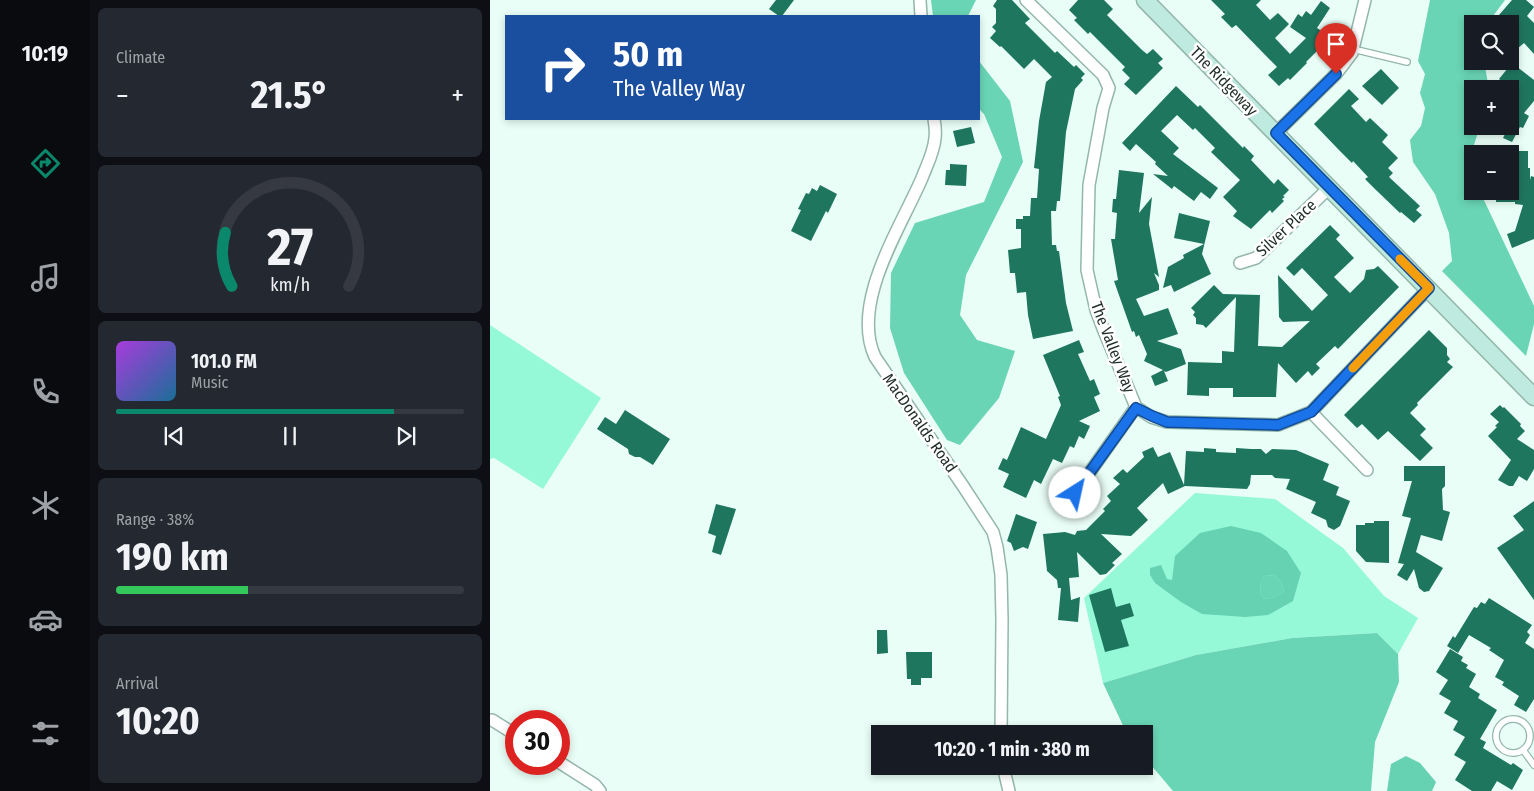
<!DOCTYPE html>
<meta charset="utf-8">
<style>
body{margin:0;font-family:"Fira Sans Condensed",sans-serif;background:#242831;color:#f1f3f6;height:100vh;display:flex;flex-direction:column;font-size:19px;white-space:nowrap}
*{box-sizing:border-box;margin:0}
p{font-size:16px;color:#9ea1a6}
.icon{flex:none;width:28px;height:28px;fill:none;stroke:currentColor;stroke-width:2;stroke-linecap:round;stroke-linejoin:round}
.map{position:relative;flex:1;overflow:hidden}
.side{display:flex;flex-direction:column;gap:8px;padding:8px;background:#0d0f14;width:400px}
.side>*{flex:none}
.hud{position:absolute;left:15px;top:15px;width:475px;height:105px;border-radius:0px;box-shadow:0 2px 8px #0003;background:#1a4fa0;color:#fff;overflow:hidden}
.controls{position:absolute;left:974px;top:15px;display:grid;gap:10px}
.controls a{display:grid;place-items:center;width:55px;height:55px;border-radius:0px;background:#171b24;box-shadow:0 2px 8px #0003;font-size:25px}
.speed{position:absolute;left:15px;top:710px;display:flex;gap:10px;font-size:25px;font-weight:700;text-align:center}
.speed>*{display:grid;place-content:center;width:65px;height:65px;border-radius:50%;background:#171b24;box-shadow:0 2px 8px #0003;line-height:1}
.speed .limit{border:8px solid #d22;background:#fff;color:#111}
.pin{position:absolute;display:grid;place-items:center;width:42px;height:42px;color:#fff;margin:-51px -21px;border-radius:50% 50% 50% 0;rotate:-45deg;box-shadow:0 0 5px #0007}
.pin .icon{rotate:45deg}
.me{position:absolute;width:55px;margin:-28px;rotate:35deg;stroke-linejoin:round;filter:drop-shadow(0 0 4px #0008)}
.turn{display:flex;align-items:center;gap:18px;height:105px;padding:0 25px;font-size:22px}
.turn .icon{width:65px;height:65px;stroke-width:2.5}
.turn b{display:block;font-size:35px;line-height:42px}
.big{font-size:38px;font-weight:700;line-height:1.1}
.side .tile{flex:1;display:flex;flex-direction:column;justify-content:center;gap:8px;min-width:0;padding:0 18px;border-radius:8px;background:#242831}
.side .dial{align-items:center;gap:0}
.dial svg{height:130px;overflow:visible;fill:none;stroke:#363941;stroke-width:7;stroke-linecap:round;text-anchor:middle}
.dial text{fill:#f1f3f6;stroke:none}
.song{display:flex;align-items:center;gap:15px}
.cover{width:60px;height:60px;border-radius:8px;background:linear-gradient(135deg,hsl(280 70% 55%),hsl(200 70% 35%))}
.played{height:5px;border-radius:2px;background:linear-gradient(90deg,#0a886c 80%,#363941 80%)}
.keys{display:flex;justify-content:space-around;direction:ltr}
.heat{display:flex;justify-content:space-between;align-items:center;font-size:28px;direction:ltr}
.charge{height:8px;border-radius:4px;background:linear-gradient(90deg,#34c759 38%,#363941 0)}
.trip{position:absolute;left:381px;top:725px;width:282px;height:50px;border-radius:0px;background:#171b24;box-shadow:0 2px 8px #0003;font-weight:700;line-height:50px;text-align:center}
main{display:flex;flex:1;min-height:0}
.dock{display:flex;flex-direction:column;width:90px;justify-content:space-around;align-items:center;background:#090b0e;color:#9ea1a6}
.dock .icon{width:35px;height:35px}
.dock .selected{color:#0a886c}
.dock b{font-size:22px;color:#f1f3f6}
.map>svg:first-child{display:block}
.green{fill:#95f9d8}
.forest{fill:#69d5b4}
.water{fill:#66d2b1;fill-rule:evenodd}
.building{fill:#1f765f}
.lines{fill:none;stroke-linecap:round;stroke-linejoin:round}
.lane-casing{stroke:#94b7aa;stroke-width:8}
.street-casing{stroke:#94b7aa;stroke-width:14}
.secondary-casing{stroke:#94b7aa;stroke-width:19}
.lane{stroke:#fff;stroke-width:5.5}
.street{stroke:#fff;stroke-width:11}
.secondary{stroke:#beeadf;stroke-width:16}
.route-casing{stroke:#114b97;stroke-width:12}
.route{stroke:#1a73e8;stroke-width:9}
.slow{stroke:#f59e0b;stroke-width:9}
.labels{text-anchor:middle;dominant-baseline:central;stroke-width:5;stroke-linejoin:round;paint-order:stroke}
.street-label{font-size:16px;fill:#1f2d28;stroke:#fff}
</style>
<main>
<nav class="dock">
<b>10:19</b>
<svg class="icon selected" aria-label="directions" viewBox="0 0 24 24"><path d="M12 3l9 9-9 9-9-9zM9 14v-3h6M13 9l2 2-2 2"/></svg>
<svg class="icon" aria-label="music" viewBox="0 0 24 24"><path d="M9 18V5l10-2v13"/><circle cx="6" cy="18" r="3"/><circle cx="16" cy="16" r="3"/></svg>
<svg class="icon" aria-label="phone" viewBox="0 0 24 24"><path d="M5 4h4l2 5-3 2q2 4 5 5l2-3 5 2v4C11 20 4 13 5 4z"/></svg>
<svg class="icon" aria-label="climate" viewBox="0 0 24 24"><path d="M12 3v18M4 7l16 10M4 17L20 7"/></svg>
<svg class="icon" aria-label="car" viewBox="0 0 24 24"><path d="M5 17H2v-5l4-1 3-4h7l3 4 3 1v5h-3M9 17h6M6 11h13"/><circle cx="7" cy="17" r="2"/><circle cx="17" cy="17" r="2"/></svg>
<svg class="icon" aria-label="filters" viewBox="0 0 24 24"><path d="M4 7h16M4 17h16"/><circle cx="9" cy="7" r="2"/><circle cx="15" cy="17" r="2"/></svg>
</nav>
<section class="side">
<div class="tile"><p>Climate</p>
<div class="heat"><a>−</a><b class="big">21.5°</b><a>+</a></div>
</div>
<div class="tile dial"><svg viewBox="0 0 100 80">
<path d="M14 69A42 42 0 1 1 86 69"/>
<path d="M14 69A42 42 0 0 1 10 36" stroke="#0a886c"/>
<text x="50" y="56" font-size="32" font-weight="700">27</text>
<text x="50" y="72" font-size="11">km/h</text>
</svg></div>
<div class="tile">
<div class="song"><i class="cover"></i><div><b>101.0 FM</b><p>Music</p></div></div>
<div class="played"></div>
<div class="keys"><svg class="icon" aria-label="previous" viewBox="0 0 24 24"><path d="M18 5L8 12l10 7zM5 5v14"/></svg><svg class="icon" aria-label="pause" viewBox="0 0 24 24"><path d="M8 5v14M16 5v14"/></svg><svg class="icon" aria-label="next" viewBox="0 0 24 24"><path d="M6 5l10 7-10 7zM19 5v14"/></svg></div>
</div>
<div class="tile"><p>Range · 38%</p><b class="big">190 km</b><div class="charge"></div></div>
<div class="tile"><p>Arrival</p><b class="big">10:20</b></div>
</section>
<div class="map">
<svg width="1044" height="791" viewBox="0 0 1044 791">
<rect width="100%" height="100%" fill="#e9fef6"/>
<path class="green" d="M0 325 111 398 53 489 4 458 0 459Z
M705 493 785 499 853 548 894 596 928 618 908 654 887 633 802 638 706 655 613 683 594 598Z"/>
<path class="forest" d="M441 0H486L478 16H443Z
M940 0H1015L997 24H982V61H994L999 89H982V126H990L984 145 985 154H982V191H991L992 196 1044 306V324L1036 356 952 271 962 261 959 233 945 194 923 162 920 140 931 126 935 108 930 93 935 74 928 61Z
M489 61 520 101 533 162 476 275 470 315 487 340 525 351 509 398 470 445 457 440 414 373 400 328 401 273 425 223 494 202 512 157 494 114 489 109Z
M784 575 792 583 794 591 786 597 774 599 770 594 771 581 774 576Z
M887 633 908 654 909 682 885 742 881 791H683L655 758V734H637L613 683 706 655 802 638Z"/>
<path class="water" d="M741 526 771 533 797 551 811 573 803 601 778 615 755 617 712 614 691 602 665 583 660 575V568L671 565 677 579 682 580 685 556 710 533ZM784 575 792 583 794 591 786 597 774 599 770 594 771 581 774 576Z
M916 756 930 763 946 782 942 791H897L901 764Z"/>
<path class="building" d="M286 0H304L292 16H289L279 9Z
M507 0H522L540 19 535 23 565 53 567 51 584 67 586 65 595 74 591 78 593 80 585 89 576 132 570 201H567L566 211H561L562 245H566L567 251H569L576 303 583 331 543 339 538 315 536 292 527 293 525 273H520L518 250 531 248V229H526V219H533V216H540L541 198H547L549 169 544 168 549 121 556 82 562 77 544 59 534 69 511 46 510 47 500 38 506 31 502 27 506 23V9L503 6Z
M588 0H614L623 9 617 15 652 50 657 54 663 49 673 59 668 63 673 68 646 95 634 84 640 78 632 70 635 67 600 32 598 34 584 20 587 18 579 10Z
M721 0H771L766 5 780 20 788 13 799 24 785 38 800 54 816 38 800 27 808 14 812 17 816 11 821 15 831 1 840 8 827 28 839 36 831 48H830L816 62 817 63 800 80 798 78 789 86 778 75 787 67 746 25 742 28 731 17 735 14Z
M1022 0H1036L1044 7 1037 16 1044 23V54L1034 43 1020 55V24H1008L1013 18 1009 15Z
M1022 63 1044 80V101L1034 113 1039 116 1033 128 1030 127 1022 142 1013 138 1019 126H1020V88L1009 79Z
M891 69 909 88 892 105 872 86Z
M686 86 708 107 710 105 753 148 754 146 764 156 761 160 784 184 788 179 799 190 793 196 795 197 792 199 794 201 782 213 780 210 761 229 743 216 747 211 733 197 750 180 721 152 725 148 705 128 703 130 687 115 671 131 689 148 683 154 728 188 720 199 711 192 704 201 684 186 682 189 663 174 678 176 665 164 666 162 646 144 640 151 632 143Z
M859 89 869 99 861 106 876 122 880 118 898 135 892 142 908 158 898 168 903 173 899 177 930 206 926 210 932 215 924 223 911 212 910 213 886 190 875 179 878 177 863 161 862 163 848 149 824 124Z
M481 127 485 143 467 147 463 131Z
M1020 151H1038V168H1040V180L1041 176 1044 177V239L1022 248 1017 234 1025 231 1033 205 1025 204V202H1006V191H1020Z
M460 164 477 165 476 186 455 185 456 170H460Z
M629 170 654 173 649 213 662 197 659 224 669 277 664 273 669 285V290L646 299 654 316 678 308 688 334 667 341 691 349 696 364 676 372 674 371 678 381 665 386 661 376 673 370 654 361 657 354 649 335 646 337 644 331 642 332 624 281 628 280 621 239H625L627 213 622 212 623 199H626Z
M330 185 347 194 338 213 336 211 321 241 301 231 311 210 308 209 316 193 319 194 322 188 327 191Z
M689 213 720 221 712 254 721 274 684 292 681 285 673 288 678 267 694 258 693 255 714 244 684 238Z
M840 225 850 235 846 239 864 258 844 277 860 293 874 279 876 270 884 269 888 266 909 287 848 349 845 346 826 364 830 368 822 376 818 371 806 383 788 363 786 397H743V388H719V396L697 395 698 362 732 363V351L744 352 746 297 716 328 713 325 706 324V318L703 315 705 312 701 308 724 285 733 294 770 295 768 346 792 347 820 321 793 322 789 317 788 275 822 311 838 295 812 268 804 276 796 268Z
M939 330 957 348V355L960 359 957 362 963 367 927 403 928 405 920 413 936 429 930 435 943 448 930 461 898 431 888 440 872 424 867 428 854 415Z
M589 340 594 352 588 354 600 381 604 379 610 394 604 397 610 411 589 421 600 426 594 439 589 436 584 448 580 446 572 463 563 459 551 484 544 480 536 498 513 487 519 474 508 469 513 458 517 460 531 427 556 439 571 405 568 397 570 396 553 355Z
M1010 405 1013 408 1014 407 1031 424 1030 426 1035 431 1027 439 1044 450V469L1037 481 1029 476 1023 486H1019L1008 480 1021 460 998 436 1007 427 1005 426 1009 422 1000 414Z
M135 410 180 439 163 465 150 457H145L139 454 138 449 107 429 115 417 126 424Z
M663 447 668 457 680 452 694 485 696 451 714 452V448L726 449V452L746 453V448L761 449H771L776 454 782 449 806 450 839 464 833 480 849 487 846 495 860 501 850 526 844 530 838 527 836 520 821 513 826 502 796 489 800 479 785 478 782 475H761L760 484 757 489 695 486 678 494 673 483 647 508 658 520 641 536 611 534 632 554 622 563 625 565 616 574 610 575 587 552 589 577 579 578 581 600 590 597 588 622 568 620 571 588H568L567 580 557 571 553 534 575 532 585 535 587 531 596 530 615 511 613 509 621 501 617 496 630 484 623 478 633 469 637 473 654 457 652 452Z
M914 466H955V486L952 489 953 510 960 512 952 541 931 535 926 552 953 568 939 591 934 592 929 588 924 569 917 581 907 575 914 564 908 563 921 518 912 516 922 481H914Z
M1044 501V600L1007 548 1034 530 1023 516Z
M226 504 246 509 231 555 222 552 226 536 218 533Z
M526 514 547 522 538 549 533 547 524 551 521 543 517 541Z
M884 521H899V563L876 562 866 551V525H875V523H884Z
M621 588 626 607 640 603 644 616 631 620 639 646 615 652 599 595Z
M999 598 1042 625 1037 632 1040 635 1035 643 1044 649V699L1036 712 1024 705 1029 696 1012 685 1014 682 1005 677 1014 660 999 650 1001 648 979 635 968 653 957 646 963 636 965 638 984 607 987 608 991 602 995 604Z
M387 630H397L398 653 387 654Z
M960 649 973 657 971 661 978 665 976 668 986 674 979 687 990 694 988 698 1007 710 990 739 996 742 993 748 1021 765 1023 763 1033 770 1022 790 1007 781 1001 791H982L965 780 976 762 964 755 975 737 963 730 968 721 954 713 961 701 949 694 958 680 946 672Z
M416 652H442V678H431V685H421V679H417Z"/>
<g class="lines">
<defs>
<path id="lane" d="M863 49 917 62
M1006 736a17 17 0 1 1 34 0a17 17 0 1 1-34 0Z
M1033 750 1044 765"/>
<path id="street" d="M430 0 431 16
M536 0 613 75 619 88 613 108 599 185 597 270 606 310 614 331 646 407 661 417 677 422 788 425 821 412 939 288
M444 119C445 125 446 132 445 138 444 152 437 165 432 178 411 227 360 303 385 357L473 486 503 532 507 547 511 575 512 620 511 734
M786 133 846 74 862 53 875 0
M750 263 766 258 840 187
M821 412 877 470
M585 493 646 407
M2 720 26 735
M69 762 105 785 110 791
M513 766 519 791"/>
<path id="secondary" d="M655 0 1044 397"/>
</defs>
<use href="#lane" class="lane-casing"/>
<use href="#street" class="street-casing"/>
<use href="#secondary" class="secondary-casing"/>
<use href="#lane" class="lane"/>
<use href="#street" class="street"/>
<use href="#secondary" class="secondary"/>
</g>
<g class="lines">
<defs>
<path id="route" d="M585 493 646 408 662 416 677 422 788 425 821 412 939 288 786 133 846 74"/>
</defs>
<use href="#route" class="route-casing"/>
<use href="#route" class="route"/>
<path class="slow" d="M863 368 939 288 910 259"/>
</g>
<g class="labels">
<g class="street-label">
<text transform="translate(734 81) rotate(46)">The Ridgeway</text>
<text transform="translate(796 228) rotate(-43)">Silver Place</text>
<text transform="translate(623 347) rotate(69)">The Valley Way</text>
<text transform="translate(430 423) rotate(55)">MacDonalds Road</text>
</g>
</g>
</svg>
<div class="controls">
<a><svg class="icon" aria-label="search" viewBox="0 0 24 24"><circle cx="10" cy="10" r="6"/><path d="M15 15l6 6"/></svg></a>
<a>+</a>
<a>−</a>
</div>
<div class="speed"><div class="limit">30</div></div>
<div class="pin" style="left:846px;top:74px;background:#d93025"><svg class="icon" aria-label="arrive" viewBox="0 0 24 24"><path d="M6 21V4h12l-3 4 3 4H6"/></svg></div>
<svg class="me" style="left:585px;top:493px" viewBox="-20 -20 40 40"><circle r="19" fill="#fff"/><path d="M0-13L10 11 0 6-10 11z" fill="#1a73e8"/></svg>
<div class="trip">10:20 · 1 min · 380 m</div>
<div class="hud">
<div class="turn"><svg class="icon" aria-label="right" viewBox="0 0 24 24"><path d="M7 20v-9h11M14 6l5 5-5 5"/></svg><div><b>50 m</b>The Valley Way</div></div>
</div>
</div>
</main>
